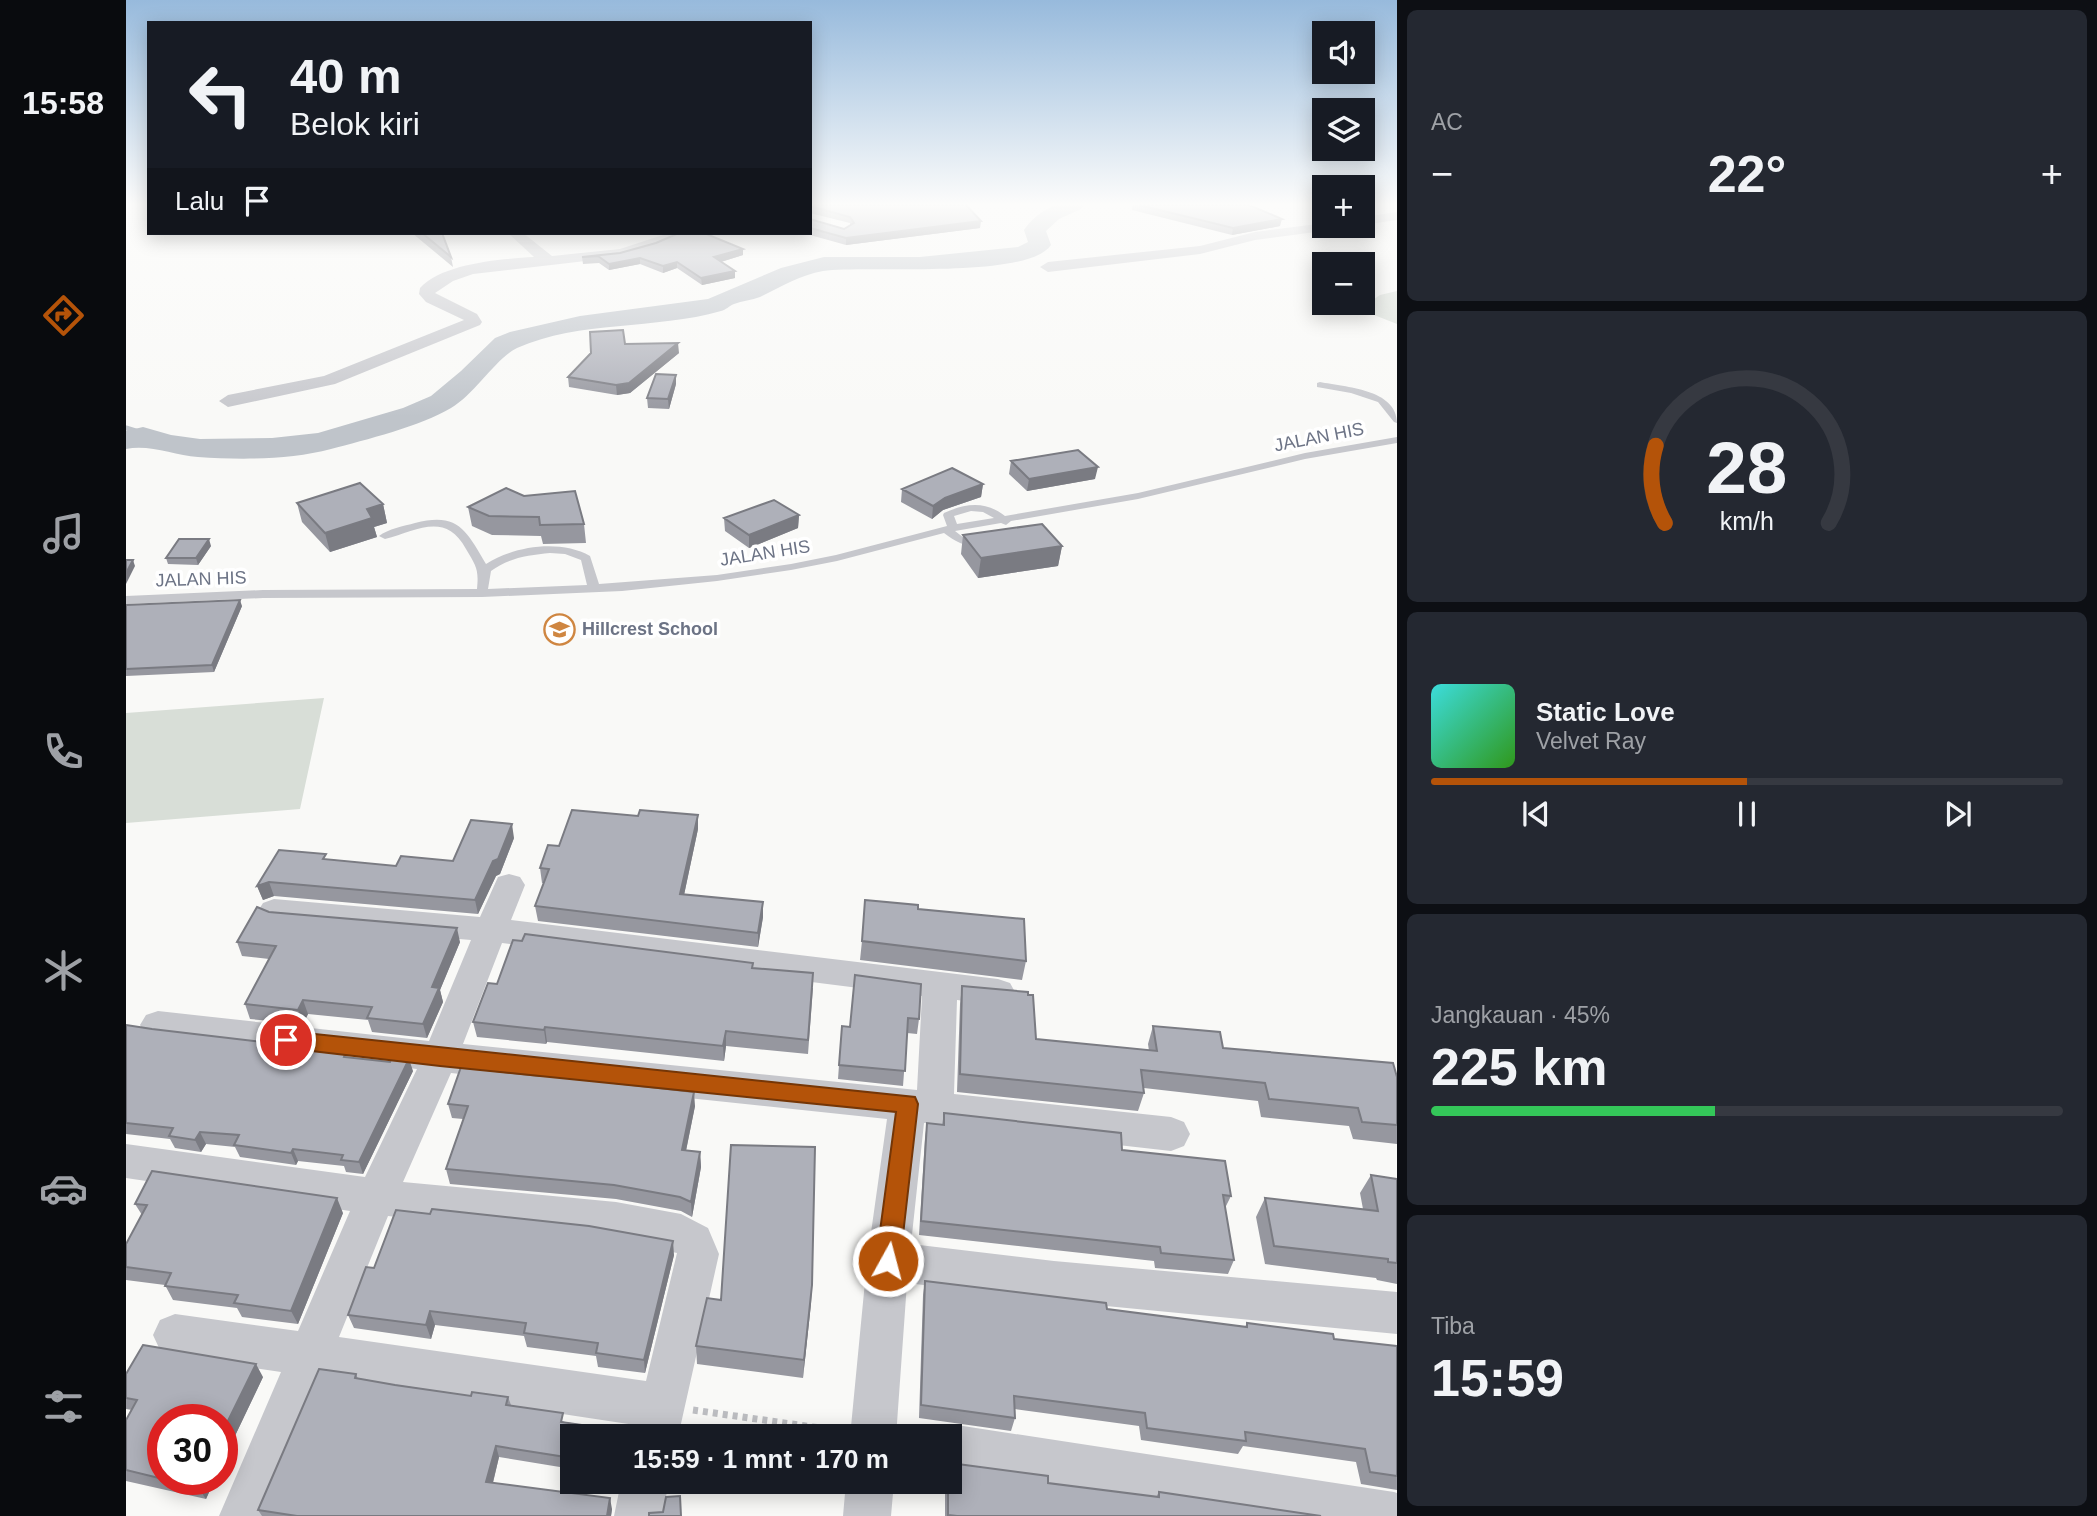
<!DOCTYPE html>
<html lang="id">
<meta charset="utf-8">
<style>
body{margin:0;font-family:Helvetica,sans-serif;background:#242831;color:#f1f3f6;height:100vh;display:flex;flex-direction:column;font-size:26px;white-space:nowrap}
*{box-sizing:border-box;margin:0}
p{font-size:23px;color:#9ea1a6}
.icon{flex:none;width:38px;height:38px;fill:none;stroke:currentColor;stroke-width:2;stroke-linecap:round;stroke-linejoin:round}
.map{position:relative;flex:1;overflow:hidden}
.panel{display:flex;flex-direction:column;gap:10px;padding:10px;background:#0d0f14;width:700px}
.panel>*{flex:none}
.banner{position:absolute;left:21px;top:21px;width:665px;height:214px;border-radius:0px;box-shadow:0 4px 18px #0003;background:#171b24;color:#f1f3f6;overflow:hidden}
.buttons{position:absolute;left:1186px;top:21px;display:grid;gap:14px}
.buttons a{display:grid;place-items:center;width:63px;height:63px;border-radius:0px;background:#171b24;box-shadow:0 4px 18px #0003;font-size:35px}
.speed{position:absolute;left:21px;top:1404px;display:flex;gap:14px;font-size:35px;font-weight:700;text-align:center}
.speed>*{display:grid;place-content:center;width:91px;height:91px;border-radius:50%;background:#171b24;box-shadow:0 4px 18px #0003;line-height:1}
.speed .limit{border:10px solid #d22;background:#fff;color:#111}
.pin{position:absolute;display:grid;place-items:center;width:60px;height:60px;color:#fff;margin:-30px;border:4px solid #fff;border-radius:50%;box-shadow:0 2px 7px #0007}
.me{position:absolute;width:77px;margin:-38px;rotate:7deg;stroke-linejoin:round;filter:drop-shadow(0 0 5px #0008)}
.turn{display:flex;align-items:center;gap:24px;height:147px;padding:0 28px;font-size:32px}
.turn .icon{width:91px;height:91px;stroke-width:2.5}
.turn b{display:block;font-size:49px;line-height:60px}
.then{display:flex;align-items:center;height:66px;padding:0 28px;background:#0003;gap:14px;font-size:26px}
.big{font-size:52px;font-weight:600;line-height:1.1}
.panel .widget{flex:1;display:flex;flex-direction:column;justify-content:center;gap:10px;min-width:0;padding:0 24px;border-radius:10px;background:#242831}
.panel .dial{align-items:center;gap:0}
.dial svg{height:182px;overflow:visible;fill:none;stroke:#363941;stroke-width:7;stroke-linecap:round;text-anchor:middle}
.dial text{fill:#f1f3f6;stroke:none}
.song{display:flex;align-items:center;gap:21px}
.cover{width:84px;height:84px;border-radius:10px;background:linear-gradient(135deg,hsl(180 70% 55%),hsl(110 70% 35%))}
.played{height:7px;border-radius:4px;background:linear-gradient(90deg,#b45309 50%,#363941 50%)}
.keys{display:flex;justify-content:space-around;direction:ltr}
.heat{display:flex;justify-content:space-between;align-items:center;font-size:38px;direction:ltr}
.charge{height:10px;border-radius:5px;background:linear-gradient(90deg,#34c759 45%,#363941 0)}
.trip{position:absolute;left:434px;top:1424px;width:402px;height:70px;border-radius:0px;background:#171b24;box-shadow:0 4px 18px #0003;font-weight:600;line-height:70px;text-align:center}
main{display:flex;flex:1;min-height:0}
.dock{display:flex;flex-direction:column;width:126px;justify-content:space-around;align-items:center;background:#090b0e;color:#9ea1a6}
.dock .icon{width:49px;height:49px}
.dock .on{color:#b45309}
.dock b{font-size:32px;color:#f1f3f6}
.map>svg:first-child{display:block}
.green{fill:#d8ded7}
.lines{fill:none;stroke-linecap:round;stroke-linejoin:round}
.stream{stroke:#bfc4ca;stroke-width:5}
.river{fill:#bfc4ca;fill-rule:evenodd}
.path{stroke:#bdbec2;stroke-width:7;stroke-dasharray:5 5;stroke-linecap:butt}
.service{fill:#c6c7cc;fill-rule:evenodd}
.minor{fill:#c6c7cc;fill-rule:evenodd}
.wall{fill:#96979f}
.shaded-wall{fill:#7a7b82}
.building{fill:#aeb0b9;stroke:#7a7b82;stroke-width:2}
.route{fill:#b45309;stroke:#753606;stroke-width:2}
.labels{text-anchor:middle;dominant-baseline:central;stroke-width:7;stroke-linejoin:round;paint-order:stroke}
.street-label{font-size:18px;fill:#6c7385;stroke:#fff}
.poi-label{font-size:18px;font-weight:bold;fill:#6c7385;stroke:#fff;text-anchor:start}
</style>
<main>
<nav class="dock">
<b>15:58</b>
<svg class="icon on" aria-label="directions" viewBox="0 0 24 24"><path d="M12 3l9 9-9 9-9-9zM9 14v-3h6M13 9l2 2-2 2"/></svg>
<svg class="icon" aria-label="music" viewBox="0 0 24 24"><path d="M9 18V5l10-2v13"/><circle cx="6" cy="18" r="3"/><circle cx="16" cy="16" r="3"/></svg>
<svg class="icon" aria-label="phone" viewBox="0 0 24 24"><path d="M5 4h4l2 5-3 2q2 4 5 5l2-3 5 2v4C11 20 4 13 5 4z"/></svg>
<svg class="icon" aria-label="climate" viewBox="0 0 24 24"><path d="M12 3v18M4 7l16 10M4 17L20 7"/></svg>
<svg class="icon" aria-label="car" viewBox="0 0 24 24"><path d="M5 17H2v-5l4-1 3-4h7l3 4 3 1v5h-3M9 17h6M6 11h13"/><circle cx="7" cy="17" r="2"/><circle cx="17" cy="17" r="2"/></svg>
<svg class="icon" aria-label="filters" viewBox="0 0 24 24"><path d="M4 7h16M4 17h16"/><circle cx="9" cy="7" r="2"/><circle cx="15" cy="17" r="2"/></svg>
</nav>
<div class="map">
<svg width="1271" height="1516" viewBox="0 0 1271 1516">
<rect width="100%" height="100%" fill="#f9f9f7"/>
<path class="green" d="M1271 291V324L1233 309 1254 295Z
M198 698 174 809 0 823V713Z"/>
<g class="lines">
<path class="stream" d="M0 428 16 433 17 436"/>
<path class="river" d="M930 205H958L955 209 933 219 920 231 925 245C901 280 741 265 697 271 674 275 655 287 634 297 626 300 616 301 608 304 603 306 600 310 595 311 529 330 454 320 391 348 370 358 349 394 325 408 295 426 239 440 205 449 164 460 114 460 72 457 48 455 23 444 0 449V431L17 427 45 435 74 439 146 438 192 433 277 408 305 396 335 371 369 338 384 332 454 316 582 299 655 268 698 257H794L892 247 902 242 898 230C906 218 917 210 930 205Z"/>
<path class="path" d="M567 1410 715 1431"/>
<path class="service" d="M1194 382C1219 387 1271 389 1271 423L1268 422 1252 402 1225 393 1191 387V383Z
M1271 437V443L1179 459 1012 499 885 521 880 525 875 523 829 531 838 538 859 542V546C842 548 831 543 818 533L711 561 665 570 591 581 496 591 356 597 137 598 0 604V596L137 590 351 589C353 569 350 566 340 549 319 511 291 531 259 539L253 536C262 529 278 526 289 523 332 512 340 530 360 564 388 546 434 539 464 556L473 584 591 575 665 564 710 555 821 526 817 515 818 513C840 503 860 501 879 516L1012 493 1179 453ZM845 511 857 512 868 518 831 524 828 516ZM424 553 439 554 455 560 461 585 362 589 365 571C382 558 403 555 424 553Z"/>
<path class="minor" d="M1271 212V220L1237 225V217Z
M1199 223V226H1212L1205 230 1129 240 1074 254 922 272 914 267 922 262 1074 246 1129 232Z
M382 233H397L426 256 494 249 543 233H563L530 247 494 257 347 274 327 281 309 293 351 314 356 322 354 325 209 384 102 407 93 401 102 395 198 376 338 320 300 302 293 294 294 288C317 263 376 259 408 257Z
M383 874 394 877 399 885 385 920 872 979 884 983 889 992 884 1001 872 1005 831 1000 828 1094 1045 1117 1058 1122 1064 1134 1058 1146 1045 1151 798 1123 785 1244 928 1261 1271 1292V1334L928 1301 781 1283 770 1437H724L741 1261 761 1119 325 1073 277 1182 490 1202 555 1214 582 1228 593 1254 552 1437H506L509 1425 197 1378 141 1516H93L155 1372 49 1356 34 1350 27 1335 34 1320 49 1314 172 1331 224 1211 0 1178V1144L239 1177 291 1069 32 1039 20 1035 14 1025 20 1015 32 1011 303 1041 345 940 148 923 137 919 132 911 137 903 148 899 354 917 372 877ZM376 943 796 996 791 1090 337 1044ZM262 1216 490 1240 551 1253 520 1381 213 1337Z
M824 1424 1268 1492 1271 1493V1516H1115L824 1470V1437H805L808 1431Z
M495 1482H543L536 1516H488Z
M720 1482H768L765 1516H717Z"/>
</g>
<path class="wall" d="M684 205 854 228 720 245 677 233H684V219L718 229 724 225V223L684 213Z
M1007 205H1123L1154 226 1106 235 1006 210Z
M286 233H316L325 257 327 267Z
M617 249V255L595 262 609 278 576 285 551 268 537 273 514 264 483 270 473 263 457 264 456 257Z
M499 344 553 353 504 393 491 395 443 387 442 377Z
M550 384 543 409 522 408 521 398Z
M885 461 969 479 901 491 883 474Z
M857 484 855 497 817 510 806 519 775 502 776 489Z
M171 503 257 504 261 523 248 527 251 537 204 552 176 522Z
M342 507 458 524 460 543 417 544 415 536 366 535 346 526Z
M673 515 672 528 623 548 599 531 598 518Z
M837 535 936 546 932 566 852 578 835 554Z
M85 546 72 565 42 564 40 558Z
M0 605 116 606 88 672 0 676Z
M572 829 558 895 637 917 632 947 412 921 409 906 418 883H416L414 868 433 846Z
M388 838 374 874 370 876 352 914 148 896 137 900 131 886 201 859 270 866 327 861Z
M792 909 900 961 896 980 734 960 736 941Z
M143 912 334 942 314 990 317 1002 301 1038 246 1032 242 1020 182 1014 177 1024 124 1019 119 1004 143 959 116 956 111 942Z
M729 975 793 1019 791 1034 781 1033 777 1086 712 1079 713 1065 724 1027Z
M371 984 687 988 682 1054 600 1046 598 1061 421 1042 420 1044 351 1037 347 1022Z
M836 986 910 1039 1023 1051 1022 1044 1027 1026 1097 1048 1271 1077V1144L1227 1139 1223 1126 1135 1117 1132 1101 1018 1088V1093L1012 1111 831 1092 834 1004Z
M0 1025 222 1057 287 1071 237 1174 220 1172 218 1166 172 1161 170 1165 114 1157 109 1147 80 1144 75 1152 49 1148 44 1139 0 1134Z
M413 1076 489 1078V1083L569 1106 560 1151 574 1152 575 1167 566 1217 555 1211 490 1199 324 1184 320 1169 337 1119 326 1118 322 1104Z
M818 1113 996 1150 1105 1196 1099 1208 1108 1260 1102 1274 1029 1268 1028 1261 793 1235 799 1138 801 1123 816 1125Z
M1245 1175 1271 1179V1284L1251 1280 1250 1278 1139 1264 1130 1217 1139 1198 1237 1209 1234 1193Z
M9 1204 217 1213 172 1324 116 1317 111 1308 47 1300 39 1285 0 1280V1244L16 1215Z
M548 1255 519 1373 472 1367 470 1356 401 1347 398 1336 309 1325 305 1339 228 1328 222 1315 248 1268Z
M799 1281 981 1309 1119 1327 1121 1323 1208 1339 1271 1346V1490L1235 1484 1230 1462 1117 1446 1112 1454 1015 1440 1013 1426 889 1409V1418L885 1431 793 1418 797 1295Z
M686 1285 677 1378 571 1364 570 1346 595 1300Z
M0 1374 137 1377 96 1463V1419L89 1479 80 1499 0 1481V1420L6 1410 0 1409Z
M230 1374 232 1379 345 1396 382 1397 385 1405 439 1422 498 1431 499 1437H446V1469L373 1457 367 1483 486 1509 485 1516H136L132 1510Z
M819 1482 922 1483 1030 1497 1033 1492 1195 1516H819Z"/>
<path class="shaded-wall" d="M1156 219 1154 226 1106 235 1107 228Z
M855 221 854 228 720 245V238Z
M617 249V255L588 264V257Z
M514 258V264L483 270V264Z
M551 262V268L537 273V266Z
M609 271V278L576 285 575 278Z
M552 343 553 353 504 393 491 395 490 385Z
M550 375V384L543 409 542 399Z
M972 467 969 479 901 491 903 479Z
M857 484 855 497 817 510 806 519 807 506 819 498Z
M257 504 261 523 248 527 251 537 204 552 199 533 241 509Z
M673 515 672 528 623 548V535Z
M83 539 85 546 72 565 70 558Z
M936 546 932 566 852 578 855 558Z
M7 560 9 566 0 584V573Z
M114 600 116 606 88 672 86 665Z
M572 815V829L555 909 554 894Z
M386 824 388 838 374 874 370 876 352 914 349 900 367 861Z
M143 882 148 896 137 900 131 886Z
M637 902V917L632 947V933Z
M331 928 334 942 314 990 317 1002 301 1038 297 1024 306 987Z
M177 1000 182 1014 177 1024 172 1010Z
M419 1027 421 1042 420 1044 418 1030Z
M600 1031V1046L598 1061 597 1046Z
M283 1059 287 1071 237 1174 233 1162Z
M568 1092 569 1106 557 1165 556 1150Z
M74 1132 80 1144 75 1152 69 1140Z
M167 1149 172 1161 170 1165 165 1153Z
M574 1152 575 1167 566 1217 565 1202Z
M211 1198 217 1213 172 1324 165 1311Z
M547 1241 548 1255 519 1373 518 1360Z
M686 1285 685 1304 677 1378 678 1360Z
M304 1311 309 1325 305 1339 300 1325Z
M130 1364 137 1377 96 1463V1433Z
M370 1446 373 1457 364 1494 360 1482Z
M74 1479H89L80 1499 71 1486Z
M484 1498 486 1509 485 1516H481Z"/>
<path class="building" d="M684 205H840L855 221 720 238 684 228V219L718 229 728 223 724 217 684 206Z
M1013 205H1123L1156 219 1107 228Z
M296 233H316L325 257Z
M553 233H578L617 249 588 257 609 271 575 278 551 262 537 266 514 258 483 264 472 256 456 257 494 253 530 243Z
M497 330 499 344 552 343 503 383 490 385 442 377 465 353 464 332Z
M530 374 550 375 542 399 521 398Z
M952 450 972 467 903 479 885 461Z
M826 468 857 484 819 498 807 506 776 489Z
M234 483 257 504 241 509 246 518 199 533 171 503Z
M380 488 398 496 449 491 458 524 414 525 413 517 363 516 342 507Z
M648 500 673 515 623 535 598 518Z
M916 524 936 546 855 558 837 535Z
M53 539H83L70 558H40Z
M0 560H7L0 573Z
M114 600 86 665 0 669V605Z
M446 810 512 816 514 810 572 815 554 894 637 902 632 933 409 906 423 869 414 868 422 845 433 846Z
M345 820 386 824 372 859 367 861 349 900 143 882 131 886 153 850 200 854 197 859 270 866 275 856 327 861Z
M739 900 792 905V909L898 919 900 961 736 941Z
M131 907 143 912 331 928 306 987 313 988 297 1024 241 1018 246 1007 177 1000 172 1010 119 1004 150 946 111 942Z
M399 934 627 963 626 968 687 973 682 1040 600 1031 597 1046 419 1027 418 1030 347 1022 362 983 371 984 387 940 396 941Z
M729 975 795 984 793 1019 782 1018 779 1071 713 1065 716 1026 724 1027Z
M836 986 902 992V995H907L910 1039 1031 1051 1027 1026 1094 1032 1097 1048 1267 1063 1271 1077V1125L1236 1122 1232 1108 1143 1099 1139 1083 1015 1070 1018 1093 834 1074Z
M0 1025 26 1029 220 1052 218 1057 264 1062 266 1057 283 1059 233 1162 215 1160 217 1155 167 1149 165 1153 108 1145 113 1135 74 1132 69 1140 43 1136 47 1128 0 1123Z
M335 1067 413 1076 414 1071 489 1078 487 1083 568 1092 556 1150 574 1152 565 1202 554 1197 488 1185 320 1169 342 1106 322 1104Z
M818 1113 995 1133 996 1150 1099 1161 1105 1196 1097 1195 1108 1260 1035 1253 1034 1247 795 1221 801 1123 818 1125Z
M605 1145 689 1147 686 1285 678 1360 570 1346 581 1298 595 1300Z
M26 1171 211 1198 165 1311 108 1303 112 1295 39 1286 45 1273 0 1267V1244L21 1205 9 1204Z
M1245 1175 1271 1179V1263L1262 1262V1259L1148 1246 1139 1198 1252 1211Z
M306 1209 463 1226 547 1241 518 1360 470 1353 472 1343 398 1333 400 1323 304 1311 300 1325 222 1315 240 1267 248 1268 270 1210 304 1214Z
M799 1281 980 1303 981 1309 1121 1327V1323L1207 1334 1208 1339 1271 1346V1476L1244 1472 1239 1449 1119 1432 1120 1441 1021 1428 1019 1413 888 1396 889 1418 795 1405Z
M17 1345 130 1364 96 1433V1419H37V1479L0 1470V1420L11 1400 0 1398V1374Z
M193 1369 230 1374 229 1378 269 1385 345 1396 346 1392 382 1397 380 1405 437 1413 435 1422 498 1431 497 1437H446V1458L370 1446 360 1482 484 1498 481 1516H171L132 1510Z
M824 1463 922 1476V1483L1033 1497V1492L1195 1516H831L822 1515V1482H824Z
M37 1479H74L71 1486Z
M554 1496 555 1516H523V1513L537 1512 540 1497Z"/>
<linearGradient id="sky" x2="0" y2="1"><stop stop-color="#97badc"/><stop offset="0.49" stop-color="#fcfcfb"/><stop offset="1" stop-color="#fcfcfb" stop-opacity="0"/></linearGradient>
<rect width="1271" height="417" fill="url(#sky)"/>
<path class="route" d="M160 1031 789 1097 792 1104 774 1261 770 1269 762 1272 754 1269 750 1261 770 1112 314 1066 160 1048 153 1045 150 1040 153 1034Z"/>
<defs>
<symbol id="school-ring" viewBox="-11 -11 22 22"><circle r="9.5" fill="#fff" stroke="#cf8641" stroke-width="1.5"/><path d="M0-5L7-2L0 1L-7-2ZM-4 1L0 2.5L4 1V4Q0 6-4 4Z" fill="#cf8641"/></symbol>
</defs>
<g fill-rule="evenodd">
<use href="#school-ring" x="416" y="612" width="35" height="35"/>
</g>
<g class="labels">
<g class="street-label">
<text transform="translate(1193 437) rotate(-11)">JALAN HIS</text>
<text transform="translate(639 553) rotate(-9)">JALAN HIS</text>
<text transform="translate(75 579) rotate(-2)">JALAN HIS</text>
</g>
<g class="poi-label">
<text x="456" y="629">Hillcrest School</text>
</g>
</g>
</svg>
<div class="buttons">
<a><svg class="icon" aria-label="sound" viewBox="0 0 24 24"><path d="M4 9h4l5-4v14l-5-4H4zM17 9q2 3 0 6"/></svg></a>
<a><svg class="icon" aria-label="layers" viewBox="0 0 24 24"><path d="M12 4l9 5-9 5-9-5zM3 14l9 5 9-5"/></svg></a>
<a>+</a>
<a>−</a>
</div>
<div class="speed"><div class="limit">30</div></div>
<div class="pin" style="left:160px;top:1040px;background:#d93025"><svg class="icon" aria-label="arrive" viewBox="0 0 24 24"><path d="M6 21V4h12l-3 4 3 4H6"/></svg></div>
<svg class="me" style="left:762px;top:1261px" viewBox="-20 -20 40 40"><circle r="17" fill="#b45309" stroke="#fff" stroke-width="3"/><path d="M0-11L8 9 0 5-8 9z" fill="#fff"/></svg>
<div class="trip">15:59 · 1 mnt · 170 m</div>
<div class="banner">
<div class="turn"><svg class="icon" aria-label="left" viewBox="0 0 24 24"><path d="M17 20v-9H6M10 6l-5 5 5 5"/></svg><div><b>40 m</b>Belok kiri</div></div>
<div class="then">Lalu<svg class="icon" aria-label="arrive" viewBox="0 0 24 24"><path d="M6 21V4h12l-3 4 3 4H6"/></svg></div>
</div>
</div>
<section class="panel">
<div class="widget"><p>AC</p>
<div class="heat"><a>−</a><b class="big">22°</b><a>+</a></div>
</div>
<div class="widget dial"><svg viewBox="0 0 100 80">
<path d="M14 69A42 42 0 1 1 86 69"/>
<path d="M14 69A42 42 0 0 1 10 35" stroke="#b45309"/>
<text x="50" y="56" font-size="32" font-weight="700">28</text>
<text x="50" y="72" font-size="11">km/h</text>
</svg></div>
<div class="widget">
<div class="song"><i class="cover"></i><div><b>Static Love</b><p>Velvet Ray</p></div></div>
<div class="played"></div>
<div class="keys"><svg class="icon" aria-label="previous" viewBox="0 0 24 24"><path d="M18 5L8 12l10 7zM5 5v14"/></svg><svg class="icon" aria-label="pause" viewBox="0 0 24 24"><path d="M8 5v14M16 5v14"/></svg><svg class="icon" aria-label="next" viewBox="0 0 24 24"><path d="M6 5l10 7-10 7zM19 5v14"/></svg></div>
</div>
<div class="widget"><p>Jangkauan · 45%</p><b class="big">225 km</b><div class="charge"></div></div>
<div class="widget"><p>Tiba</p><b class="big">15:59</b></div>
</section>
</main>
